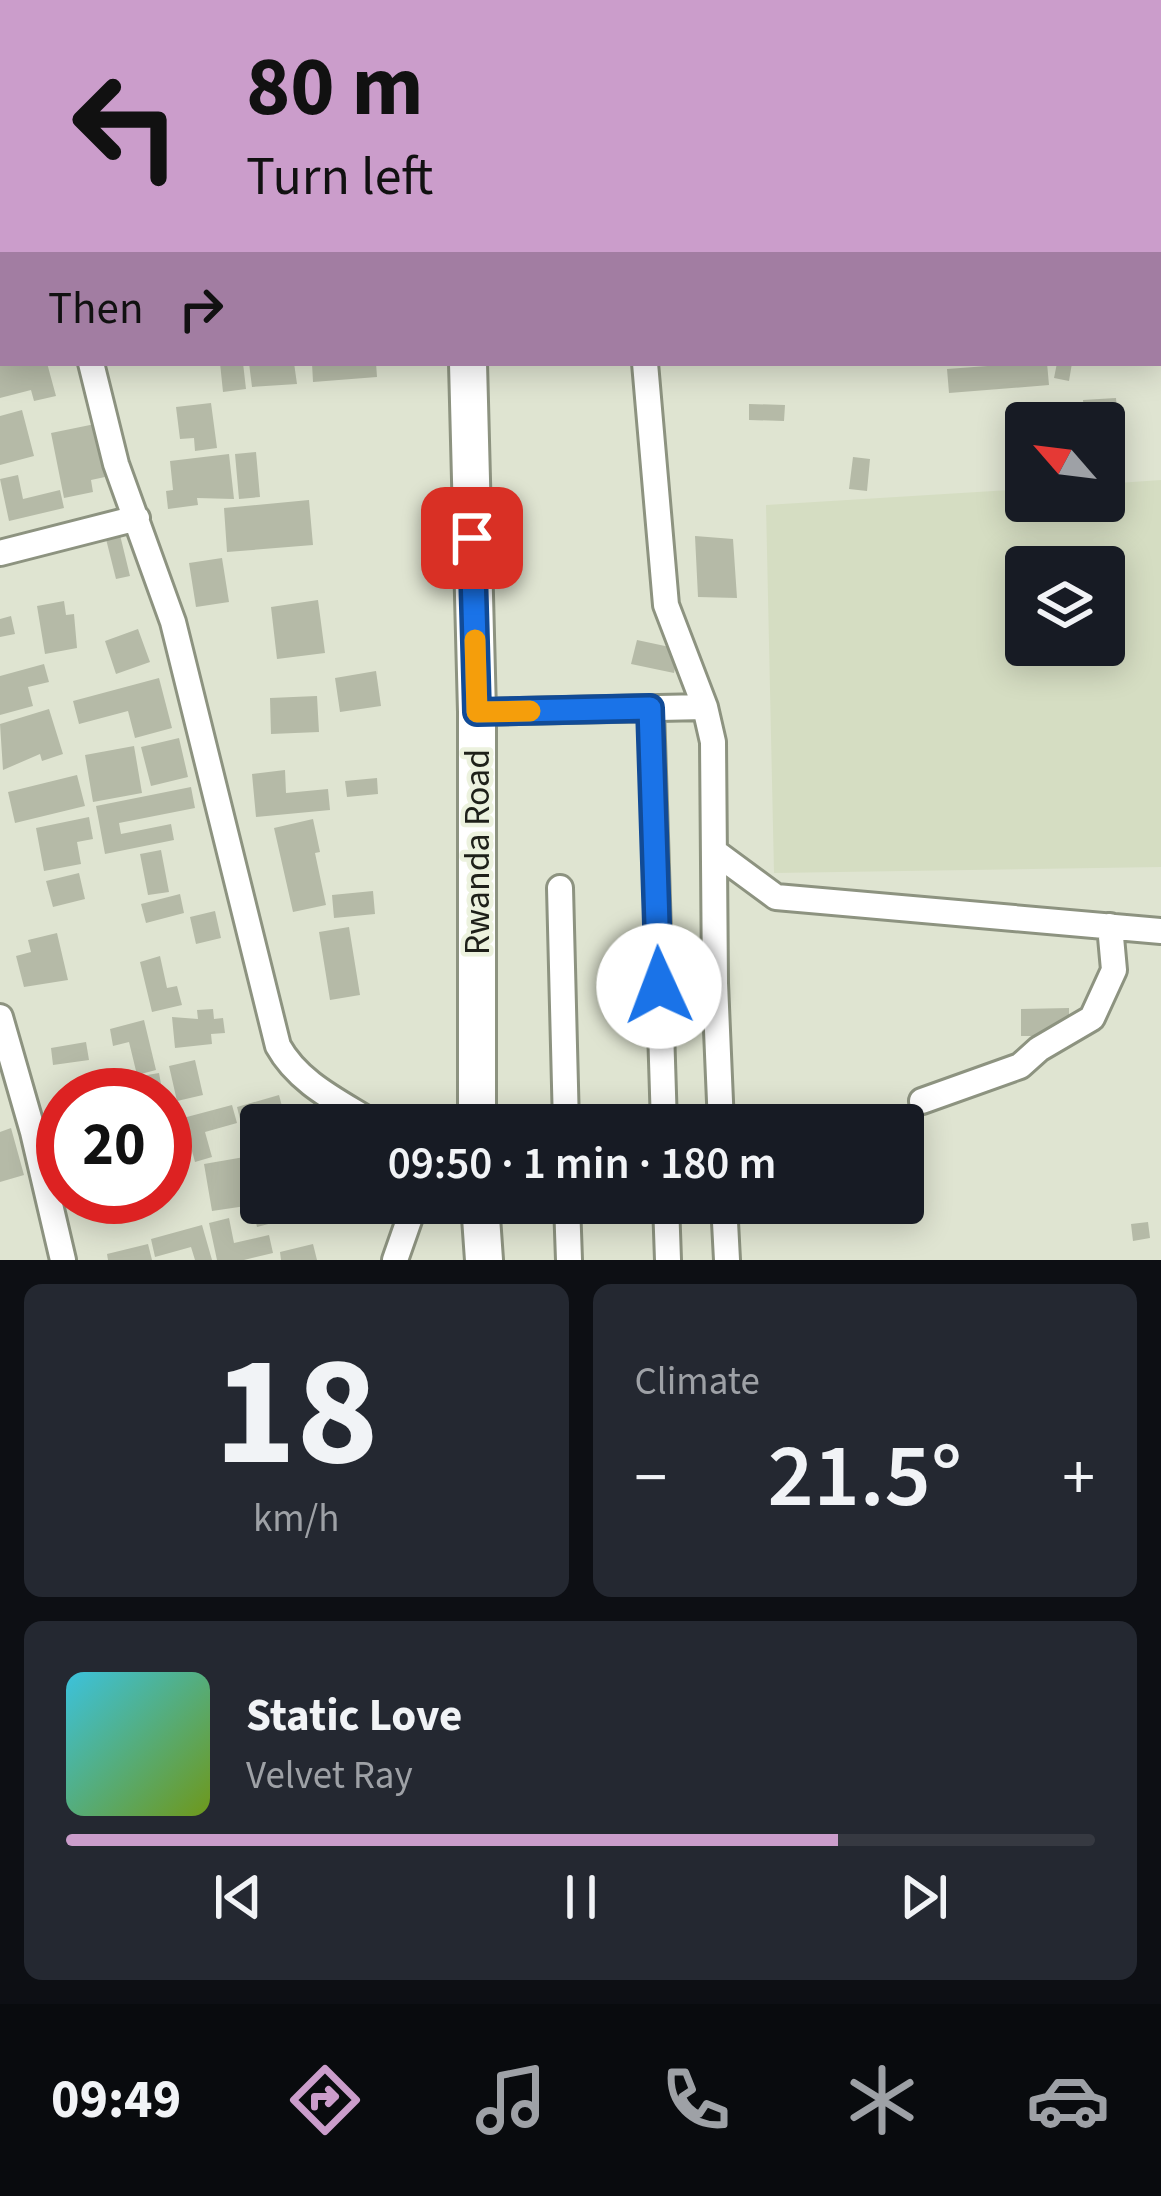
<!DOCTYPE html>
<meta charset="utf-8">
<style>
body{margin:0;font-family:"Source Sans 3",sans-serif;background:#242831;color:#f1f3f6;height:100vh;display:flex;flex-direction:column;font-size:45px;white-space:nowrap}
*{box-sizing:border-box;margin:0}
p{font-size:39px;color:#9ea1a6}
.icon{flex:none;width:66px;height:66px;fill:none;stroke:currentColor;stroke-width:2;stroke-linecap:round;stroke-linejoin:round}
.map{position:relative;height:1260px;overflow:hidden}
.side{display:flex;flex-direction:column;gap:24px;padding:24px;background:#0d0f14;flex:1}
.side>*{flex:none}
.guide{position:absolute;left:0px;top:0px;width:1161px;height:366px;box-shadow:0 6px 30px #0003;background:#cb9dcb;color:#111;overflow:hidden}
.needle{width:78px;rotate:298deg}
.buttons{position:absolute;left:1005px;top:402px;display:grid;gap:24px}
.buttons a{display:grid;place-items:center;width:120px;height:120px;border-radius:12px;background:#171b24;box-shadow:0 6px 30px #0003;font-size:60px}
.speed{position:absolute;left:36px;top:1068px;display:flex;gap:24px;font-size:60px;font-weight:700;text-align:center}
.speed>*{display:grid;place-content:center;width:156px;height:156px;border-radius:50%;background:#171b24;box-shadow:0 6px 30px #0003;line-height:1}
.speed .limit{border:18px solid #d22;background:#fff;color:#111}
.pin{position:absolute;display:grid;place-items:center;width:102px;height:102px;color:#fff;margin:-51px;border-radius:24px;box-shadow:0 6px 18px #0006}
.me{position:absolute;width:132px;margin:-66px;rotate:358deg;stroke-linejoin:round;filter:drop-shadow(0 0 9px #0008)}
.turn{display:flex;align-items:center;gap:42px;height:252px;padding:0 48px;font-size:54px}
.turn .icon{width:156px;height:156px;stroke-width:2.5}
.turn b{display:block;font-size:84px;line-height:102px}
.then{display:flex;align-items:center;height:114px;padding:0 48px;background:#0003;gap:24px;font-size:45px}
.big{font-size:90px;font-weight:600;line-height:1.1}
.side .tile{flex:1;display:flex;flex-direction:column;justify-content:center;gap:18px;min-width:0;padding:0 42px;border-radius:18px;background:#242831}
.side .dial{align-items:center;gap:0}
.dial b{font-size:156px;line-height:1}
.song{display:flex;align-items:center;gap:36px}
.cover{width:144px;height:144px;border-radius:18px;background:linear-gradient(135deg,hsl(190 70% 55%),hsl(80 70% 35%))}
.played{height:12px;border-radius:6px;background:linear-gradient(90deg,#cb9dcb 75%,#363941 75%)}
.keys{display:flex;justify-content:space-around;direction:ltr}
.heat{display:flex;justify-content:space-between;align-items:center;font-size:66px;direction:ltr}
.side .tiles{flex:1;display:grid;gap:24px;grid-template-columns:1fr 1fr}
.tile:last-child{grid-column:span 2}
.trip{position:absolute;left:240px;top:1104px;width:684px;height:120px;border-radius:12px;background:#171b24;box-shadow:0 6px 30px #0003;font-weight:600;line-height:120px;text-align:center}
.tabs{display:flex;height:192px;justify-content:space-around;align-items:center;background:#090b0e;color:#9ea1a6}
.tabs .icon{width:84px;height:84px}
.tabs .current{color:#cb9dcb}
.tabs b{font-size:54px;color:#f1f3f6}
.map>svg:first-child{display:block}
.built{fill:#d5ddc2;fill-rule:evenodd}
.building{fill:#b5baa7}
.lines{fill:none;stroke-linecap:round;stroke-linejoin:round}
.minor-casing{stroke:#8d9380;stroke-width:30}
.highway-casing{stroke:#8d9380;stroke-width:42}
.minor{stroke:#fff;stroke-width:24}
.highway{stroke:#fff;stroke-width:36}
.route-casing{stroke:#114b97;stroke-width:30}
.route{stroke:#1a73e8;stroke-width:21}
.slow{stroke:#f59e0b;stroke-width:21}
.labels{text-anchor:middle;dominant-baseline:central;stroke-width:9;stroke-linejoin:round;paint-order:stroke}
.street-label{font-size:36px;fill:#1e2019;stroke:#ecf2de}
</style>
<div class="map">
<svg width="1161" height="1260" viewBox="0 0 1161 1260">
<rect width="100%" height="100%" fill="#dfe4d1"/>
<path class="built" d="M1161 480V867L774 873 766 505 1026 489V501H1104V484ZM1026 567H1104V645H1026Z"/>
<path class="building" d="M0 363H47L56 396 34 401 31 390 0 398Z
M220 363H243L246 389 223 392Z
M249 363H294L297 384 252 387Z
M312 363H376L377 377 313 382Z
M1027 363H1047L1049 385 949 393 947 369Z
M1057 363H1072L1069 381 1054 378Z
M1116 398 1120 444 1104 446V423H1085L1083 400Z
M211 403 217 448 195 451 194 438 180 439 176 407Z
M749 404 785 405 784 421 749 420Z
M22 410 34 456 0 465V416Z
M95 424 105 477 91 480 93 492 64 498 51 433Z
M256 452 260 497 239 499 235 454Z
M229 454 234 499 197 498 198 505 168 509 166 491 173 490 170 461Z
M853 457 870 459 867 491 849 489Z
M18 475 23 499 60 490 64 508 9 521 0 479Z
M309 500 313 545 227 552 224 508Z
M120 535 130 576 116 579 106 539Z
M695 536 733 539 737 598 698 597Z
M222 558 229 602 196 607 189 563Z
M318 600 325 653 277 659 271 607Z
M64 601 66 615 74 614 77 648 45 654 37 606Z
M11 616 15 634 0 637V619Z
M138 629 150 662 116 674 105 641Z
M637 640 679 649 674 673 631 664Z
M44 664 49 682 28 687 33 706 0 715V676Z
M376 671 381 706 340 712 335 678Z
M159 678 172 728 135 738 128 711 79 724 73 701Z
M317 696 319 732 271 734 270 698Z
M49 709 63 754 42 761 40 754 3 770 0 724Z
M179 738 188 777 151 786 141 747Z
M134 746 142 793 93 802 85 755Z
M285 770 286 793 328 789 330 810 256 817 252 774Z
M77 775 85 806 15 823 8 792Z
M377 778 378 794 347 797 345 781Z
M191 787 195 808 119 823 121 834 171 824 174 840 105 854 96 806Z
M89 817 93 839 77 842 81 864 44 871 36 828Z
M313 819 320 852 315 853 326 905 293 912 274 828Z
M161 850 169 892 148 895 140 854Z
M79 873 85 899 53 907 46 881Z
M373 891 375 914 334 918 332 895Z
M180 894 184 913 146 923 141 904Z
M215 911 221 938 196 944 190 917Z
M349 927 360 995 330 1000 319 932Z
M57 933 68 980 24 987 16 956 31 952 28 940Z
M160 956 167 988 177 986 182 1005 152 1012 140 962Z
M1069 1008V1036H1021V1009Z
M213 1009 214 1019 223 1018 225 1033 211 1034 212 1044 175 1048 172 1017 198 1019 197 1010Z
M144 1020 156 1070 137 1075 129 1042 113 1046 110 1029Z
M86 1042 89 1060 53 1065 51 1048Z
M195 1060 203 1095 177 1101 169 1066Z
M159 1073 163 1095H109L107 1082Z
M279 1095 283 1110 276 1112 279 1125H261V1144L247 1147 237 1107Z
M232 1105 237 1123 205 1132 212 1157 195 1162 183 1118Z
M182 1122 188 1168 165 1171V1124Z
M11 1128 24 1175 0 1182V1132Z
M261 1154 259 1204 212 1211 204 1164Z
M277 1203H303L306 1214 257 1227 253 1210Z
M229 1218 234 1243 269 1235 273 1253 244 1260H217L209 1223Z
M1148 1222 1150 1238 1133 1241 1131 1224Z
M202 1225 212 1260H195L191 1247 155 1257 151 1239Z
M148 1244 152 1260H108L107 1254Z
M313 1244 317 1260H281L280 1252Z"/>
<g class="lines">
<defs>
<path id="minor" d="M151 0 152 3
M633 0V3
M0 19 3 29
M91 363 116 464 173 622 278 1046C299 1084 340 1102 376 1125
M645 363 666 605 705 707 713 742 715 983 721 1125
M0 553 137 518
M651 708 664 1125
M477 712 705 707
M715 852 776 897 1161 931
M560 888 566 1125
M0 1017 33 1132 63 1260
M922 1101 1020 1066 1039 1049 1092 1018 1114 970 1110 926
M567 1203 569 1260
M666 1203 668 1260
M724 1203 727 1260
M395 1260 415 1203"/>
<path id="highway" d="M458 0V3
M468 363 477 712V1125
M480 1203 484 1260"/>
</defs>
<use href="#minor" class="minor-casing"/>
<use href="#highway" class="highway-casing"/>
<use href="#minor" class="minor"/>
<use href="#highway" class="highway"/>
</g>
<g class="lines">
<defs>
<path id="route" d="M472 538 477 712 650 708 659 986"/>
</defs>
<use href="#route" class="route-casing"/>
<use href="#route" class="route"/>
<path class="slow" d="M475 640 477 712 530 711"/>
</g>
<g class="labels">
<g class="street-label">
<text transform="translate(477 852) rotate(-90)">Rwanda Road</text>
</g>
</g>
</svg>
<div class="buttons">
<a><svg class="needle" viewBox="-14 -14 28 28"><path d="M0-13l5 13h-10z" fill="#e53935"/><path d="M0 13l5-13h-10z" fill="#9ea1a6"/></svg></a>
<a><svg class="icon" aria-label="layers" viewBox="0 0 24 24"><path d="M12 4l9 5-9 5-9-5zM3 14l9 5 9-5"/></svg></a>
</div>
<div class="speed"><div class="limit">20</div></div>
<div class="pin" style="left:472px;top:538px;background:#d93025"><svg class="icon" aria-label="arrive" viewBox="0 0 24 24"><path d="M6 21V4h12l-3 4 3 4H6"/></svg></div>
<svg class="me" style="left:659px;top:986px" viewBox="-20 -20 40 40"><circle r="19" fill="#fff"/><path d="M0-13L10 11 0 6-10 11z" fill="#1a73e8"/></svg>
<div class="trip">09:50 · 1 min · 180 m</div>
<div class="guide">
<div class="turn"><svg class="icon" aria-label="left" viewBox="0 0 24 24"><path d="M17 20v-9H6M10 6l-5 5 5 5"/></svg><div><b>80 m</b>Turn left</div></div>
<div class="then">Then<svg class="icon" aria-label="right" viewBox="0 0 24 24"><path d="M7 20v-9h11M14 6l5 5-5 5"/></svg></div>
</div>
</div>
<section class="side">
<div class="tiles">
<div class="tile dial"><b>18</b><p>km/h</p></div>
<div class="tile"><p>Climate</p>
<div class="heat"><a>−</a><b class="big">21.5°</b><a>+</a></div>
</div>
<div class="tile">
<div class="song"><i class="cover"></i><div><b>Static Love</b><p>Velvet Ray</p></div></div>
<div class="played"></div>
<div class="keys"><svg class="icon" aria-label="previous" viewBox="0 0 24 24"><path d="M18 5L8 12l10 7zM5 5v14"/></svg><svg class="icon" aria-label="pause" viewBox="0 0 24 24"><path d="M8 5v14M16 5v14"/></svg><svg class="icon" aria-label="next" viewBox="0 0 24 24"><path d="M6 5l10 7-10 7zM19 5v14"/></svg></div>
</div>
</div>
</section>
<nav class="tabs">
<b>09:49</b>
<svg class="icon current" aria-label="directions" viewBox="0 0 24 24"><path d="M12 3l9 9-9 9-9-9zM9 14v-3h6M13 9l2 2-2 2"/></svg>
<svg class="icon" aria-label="music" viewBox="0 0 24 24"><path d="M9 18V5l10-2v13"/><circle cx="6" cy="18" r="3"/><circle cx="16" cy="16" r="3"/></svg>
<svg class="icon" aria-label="phone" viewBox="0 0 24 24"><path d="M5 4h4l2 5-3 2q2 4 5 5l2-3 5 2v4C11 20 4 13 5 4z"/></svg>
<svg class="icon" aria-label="climate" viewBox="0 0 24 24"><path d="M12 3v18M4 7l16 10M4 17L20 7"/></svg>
<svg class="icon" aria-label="car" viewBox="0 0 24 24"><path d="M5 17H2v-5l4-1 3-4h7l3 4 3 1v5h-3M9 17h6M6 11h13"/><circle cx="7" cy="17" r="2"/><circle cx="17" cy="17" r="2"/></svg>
</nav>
